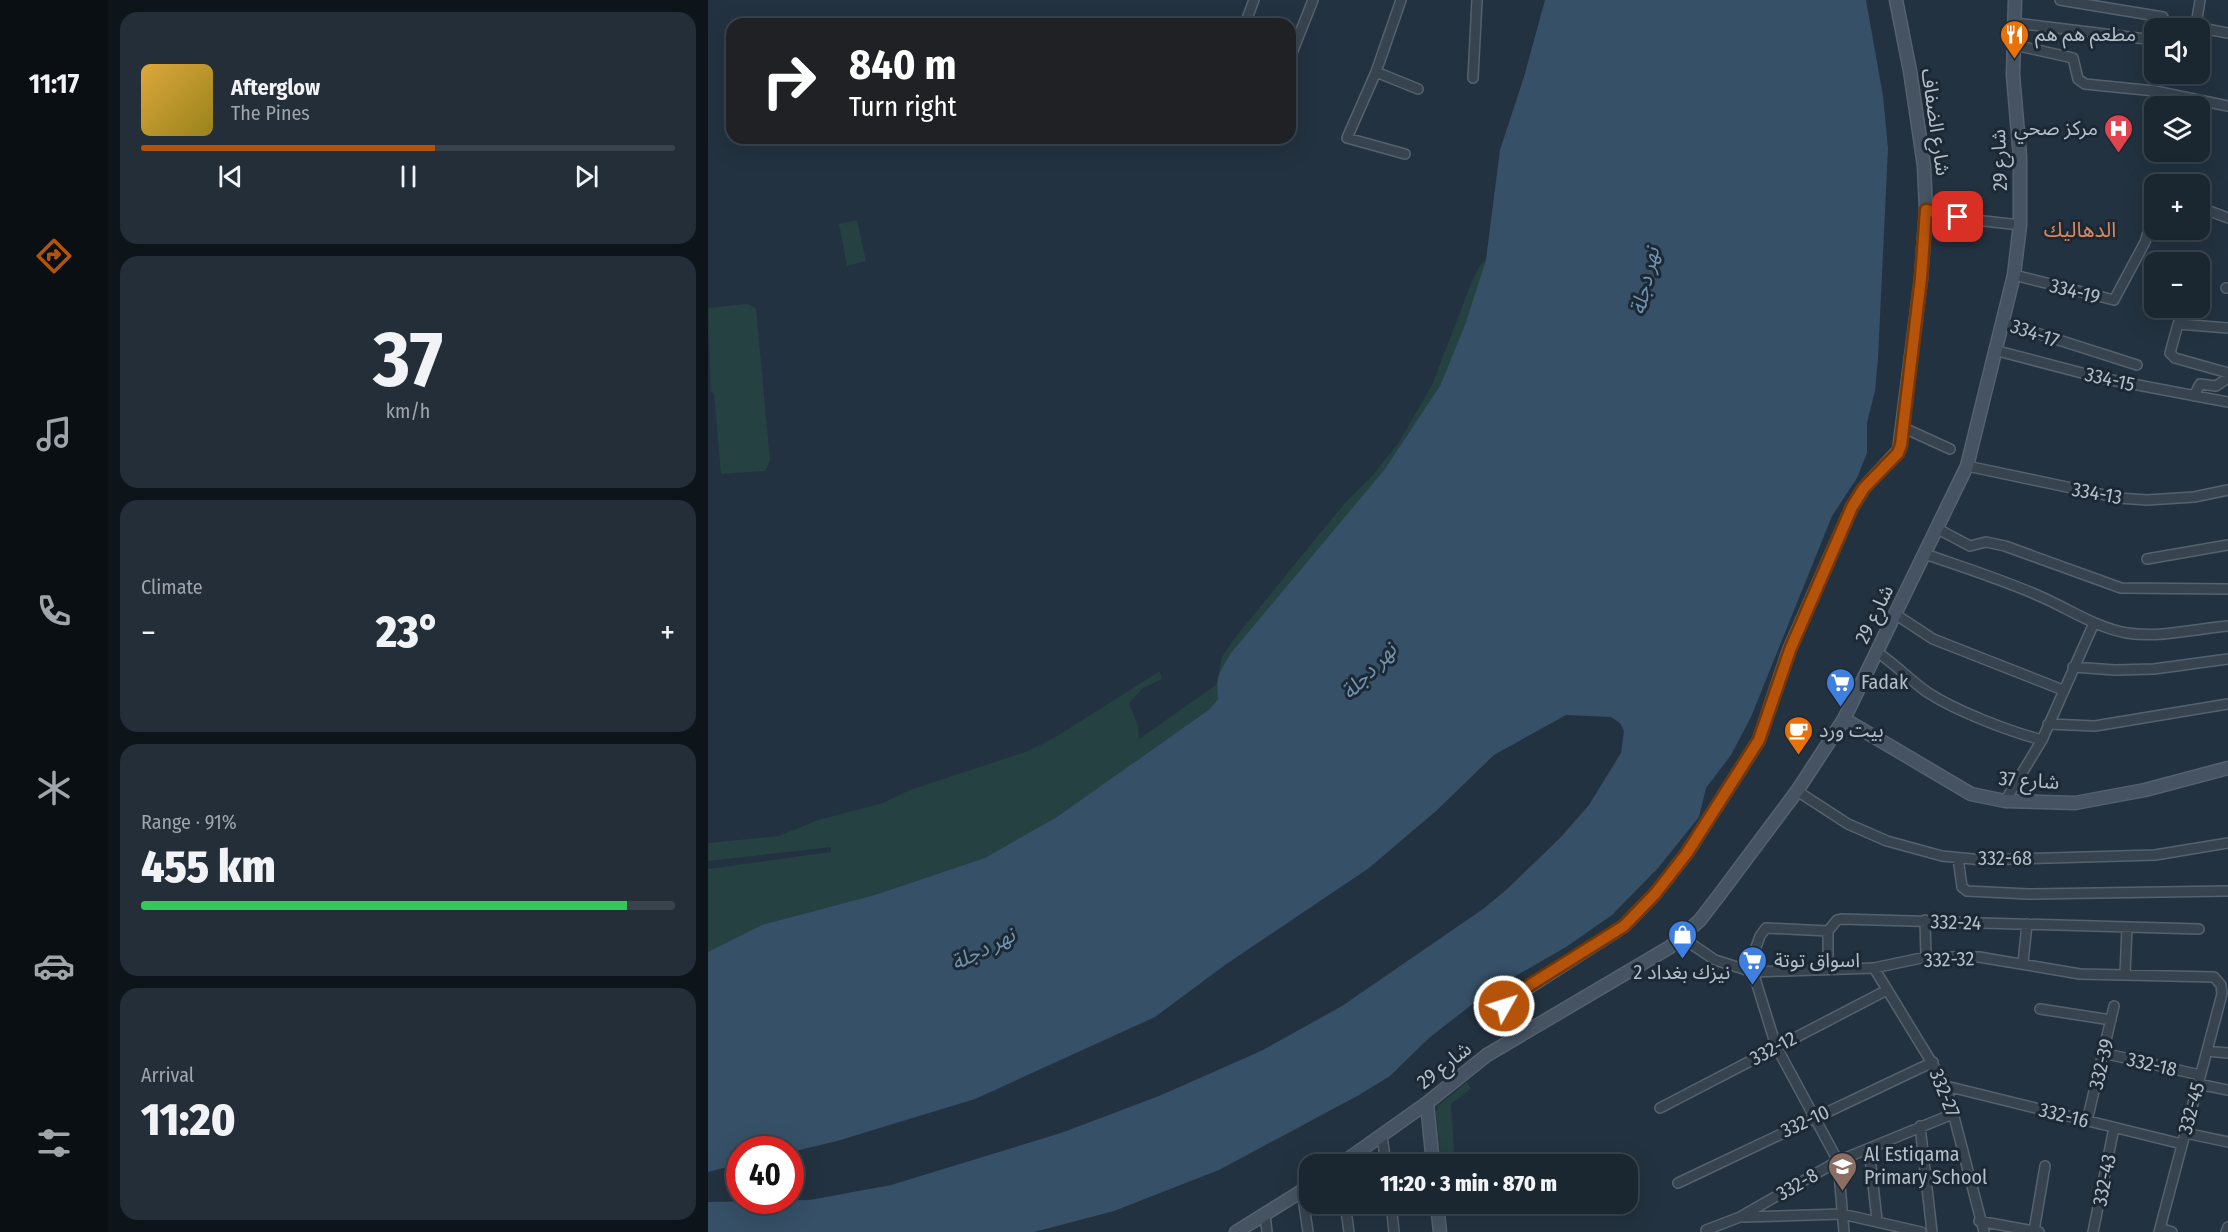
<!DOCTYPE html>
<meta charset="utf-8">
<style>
body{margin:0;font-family:"Fira Sans Condensed","Noto Sans Arabic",sans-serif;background:#232e38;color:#f1f3f6;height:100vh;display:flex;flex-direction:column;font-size:22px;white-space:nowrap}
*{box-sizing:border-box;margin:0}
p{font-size:20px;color:#9fa5ab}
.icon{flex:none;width:33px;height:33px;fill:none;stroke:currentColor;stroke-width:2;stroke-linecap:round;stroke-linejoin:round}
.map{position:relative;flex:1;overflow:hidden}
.side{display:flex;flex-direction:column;gap:12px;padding:12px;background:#0e151a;width:600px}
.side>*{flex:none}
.guide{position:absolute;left:18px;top:18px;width:570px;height:126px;border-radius:18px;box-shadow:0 6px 24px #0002,0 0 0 2px #38434c;background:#202124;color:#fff;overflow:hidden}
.controls{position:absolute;left:1436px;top:18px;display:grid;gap:12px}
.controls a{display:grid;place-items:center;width:66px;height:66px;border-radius:12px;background:#1a2630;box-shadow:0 6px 24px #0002,0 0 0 2px #38434c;font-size:30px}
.speed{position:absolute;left:18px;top:1136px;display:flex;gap:12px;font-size:30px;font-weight:700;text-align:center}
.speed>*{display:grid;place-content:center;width:78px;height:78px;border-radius:50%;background:#1a2630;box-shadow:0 6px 24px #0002,0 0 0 2px #38434c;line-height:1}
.speed .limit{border:9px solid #d22;background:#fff;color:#111}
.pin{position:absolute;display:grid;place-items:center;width:51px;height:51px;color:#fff;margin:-26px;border-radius:12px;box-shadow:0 3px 9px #0006}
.me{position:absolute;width:66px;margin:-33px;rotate:51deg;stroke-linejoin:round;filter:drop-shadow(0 0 4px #0008)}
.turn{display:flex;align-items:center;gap:21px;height:126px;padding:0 24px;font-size:27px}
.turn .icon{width:78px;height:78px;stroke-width:2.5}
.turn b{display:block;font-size:42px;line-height:51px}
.big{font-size:45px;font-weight:800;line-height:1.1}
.side .widget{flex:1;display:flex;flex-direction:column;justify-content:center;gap:9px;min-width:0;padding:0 21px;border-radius:18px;background:#232e38}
.side .dial{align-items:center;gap:0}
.dial b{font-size:78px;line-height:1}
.song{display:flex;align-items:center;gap:18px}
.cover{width:72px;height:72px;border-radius:9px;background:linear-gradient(135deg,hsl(40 70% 55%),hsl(50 70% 35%))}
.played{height:6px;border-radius:3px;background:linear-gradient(90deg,#b45309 55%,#38434c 55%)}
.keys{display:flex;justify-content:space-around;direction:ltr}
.heat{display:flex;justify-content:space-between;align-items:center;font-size:33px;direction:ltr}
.charge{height:9px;border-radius:4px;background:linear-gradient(90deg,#34c759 91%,#38434c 0)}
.trip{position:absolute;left:591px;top:1154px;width:339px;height:60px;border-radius:18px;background:#1a2630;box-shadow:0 6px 24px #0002,0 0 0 2px #38434c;font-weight:800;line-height:60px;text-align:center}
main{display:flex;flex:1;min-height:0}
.tab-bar{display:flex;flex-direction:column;width:108px;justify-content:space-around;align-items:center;background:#0a0f13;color:#9fa5ab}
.tab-bar .icon{width:42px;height:42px}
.tab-bar .selected{color:#b45309}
.tab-bar b{font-size:27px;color:#f1f3f6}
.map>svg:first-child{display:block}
.green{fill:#254141}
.water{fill:#365067}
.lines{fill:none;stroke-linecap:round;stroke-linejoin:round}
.street-casing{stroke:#55626d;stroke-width:12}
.secondary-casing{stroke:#55626d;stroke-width:15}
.street{stroke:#374450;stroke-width:9}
.secondary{stroke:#455363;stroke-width:12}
.route-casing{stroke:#753606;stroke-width:15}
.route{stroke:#b45309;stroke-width:10}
.labels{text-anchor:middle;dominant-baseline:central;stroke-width:6;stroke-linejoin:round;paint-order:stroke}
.poi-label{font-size:20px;fill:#b3bfca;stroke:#1c2935;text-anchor:start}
.street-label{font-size:20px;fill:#b3bfca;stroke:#1c2935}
.neighbourhood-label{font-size:21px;fill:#db875e;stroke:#1c2935}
.water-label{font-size:21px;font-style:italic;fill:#7293af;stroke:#1c2935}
</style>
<main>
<nav class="tab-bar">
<b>11:17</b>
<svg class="icon selected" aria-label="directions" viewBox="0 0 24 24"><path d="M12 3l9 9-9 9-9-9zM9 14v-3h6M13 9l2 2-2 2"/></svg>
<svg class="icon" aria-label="music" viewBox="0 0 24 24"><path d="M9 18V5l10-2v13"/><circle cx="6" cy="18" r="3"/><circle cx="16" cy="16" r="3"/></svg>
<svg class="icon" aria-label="phone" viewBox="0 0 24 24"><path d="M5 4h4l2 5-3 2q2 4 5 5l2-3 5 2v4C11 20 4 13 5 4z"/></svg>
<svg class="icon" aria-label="climate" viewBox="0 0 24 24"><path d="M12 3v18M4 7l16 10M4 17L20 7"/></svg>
<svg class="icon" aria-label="car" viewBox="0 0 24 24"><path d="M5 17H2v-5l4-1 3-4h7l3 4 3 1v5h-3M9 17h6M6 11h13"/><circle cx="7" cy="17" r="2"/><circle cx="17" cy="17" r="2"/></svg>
<svg class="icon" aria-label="filters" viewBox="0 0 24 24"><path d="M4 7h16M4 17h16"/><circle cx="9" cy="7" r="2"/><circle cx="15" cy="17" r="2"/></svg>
</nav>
<section class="side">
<div class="widget">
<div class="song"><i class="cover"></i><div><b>Afterglow</b><p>The Pines</p></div></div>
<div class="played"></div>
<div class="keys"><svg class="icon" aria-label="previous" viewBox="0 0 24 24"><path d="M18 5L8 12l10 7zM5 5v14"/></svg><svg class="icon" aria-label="pause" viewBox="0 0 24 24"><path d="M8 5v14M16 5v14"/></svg><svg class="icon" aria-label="next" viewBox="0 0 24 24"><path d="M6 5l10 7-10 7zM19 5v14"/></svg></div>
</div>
<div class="widget dial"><b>37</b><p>km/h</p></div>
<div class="widget"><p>Climate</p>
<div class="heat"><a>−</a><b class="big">23°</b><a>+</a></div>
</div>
<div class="widget"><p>Range · 91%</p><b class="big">455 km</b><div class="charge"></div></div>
<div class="widget"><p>Arrival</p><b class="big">11:20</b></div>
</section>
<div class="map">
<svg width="1520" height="1232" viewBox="0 0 1520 1232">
<rect width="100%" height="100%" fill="#233240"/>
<path class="green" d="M837 0 794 268 712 425 526 694 318 849 0 960V869L123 852V847L0 861V843L71 836 110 820 175 803 202 790 320 751 346 738 452 671 454 679 435 688 421 703 430 726 431 739 508 685 514 657 526 639 636 504 665 475 691 442 724 385 764 281 772 265 778 260 792 150 816 77Z
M149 220 158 261 139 266 131 224Z
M39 304 48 308 62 461 57 471 13 474 6 393 3 392 0 308Z
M759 1082 763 1089 743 1104 746 1150 742 1158 733 1159 728 1112 730 1106Z"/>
<path class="water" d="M837 0H1158L1175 96 1180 148 1170 359 1167 391 1159 423V453L1149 478 1124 516 1043 717 1023 755 998 788 991 817 950 868 904 915 858 947 780 992 721 1038 682 1076 651 1095 511 1170 406 1211 326 1232H0V1202L102 1200 183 1185 353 1133 451 1096 553 1051 634 1006 775 909 798 890 852 838 881 805 913 753 916 731 912 723 903 717 858 715 786 755 728 811 661 868 517 965 447 1017 267 1099 129 1141 83 1152 82 1149H32L31 1164 0 1172V952L54 925 167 895 277 858 349 817 502 709 510 699C508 676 511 673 523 653L677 469 732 386 757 325 778 260 792 150 816 77Z"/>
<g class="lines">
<defs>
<path id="street" d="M693 0 668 72 639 138 697 154
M1352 0 1455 17
M1492 0 1489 19 1493 28 1520 33
M1307 23 1446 40
M537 24 546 0
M1306 45 1365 58 1370 79 1377 84 1447 91 1520 106
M582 58 605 0
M668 72 710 89
M765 78 769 0
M1491 207 1520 218
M1218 210 1267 220 1312 225
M1306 275 1406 300 1437 242 1446 214
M1518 288H1520
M1294 322 1429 365
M1520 328 1470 324 1462 353 1467 358 1520 373
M1286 350 1393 378 1520 402
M1486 396 1492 384 1508 386 1520 378
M1196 428 1242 449
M1259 466 1411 498 1439 500 1486 497 1520 490
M1228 528 1262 546 1278 542 1297 546 1413 588 1520 589
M1217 554C1257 568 1299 581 1338 599 1364 611 1390 628 1419 633 1451 638 1488 629 1520 626
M1439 559 1520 545
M1187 614 1225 639 1355 690
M1169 652C1187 664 1202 680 1219 692 1248 711 1300 731 1334 740
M1365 667 1407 670 1446 669 1520 659
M1340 724 1387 726 1520 704
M1089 791 1140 824 1179 841 1234 856 1275 860 1447 855 1520 843
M1297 801 1334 740 1386 623
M1250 858 1254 887 1259 891 1320 894 1520 891
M1217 920 1218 957
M973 937 1007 960 1045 972 1166 968 1218 957H1271L1372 974 1506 977 1513 985 1514 994 1451 1232
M1315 963 1319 924
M1166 968 1238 1086 1276 1232
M1120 969V931
M1040 970 1052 936 1058 928 1120 931 1129 920 1133 919 1491 929
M1045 972 1068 1046 1130 1161 1136 1232
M1417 974 1419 928
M1332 1009 1403 1020
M1499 1051 1520 1053
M1395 1053 1492 1075
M1490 1084 1520 1090
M1238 1086 1474 1144
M952 1108 1179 990
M1379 1121 1406 1006
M1212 1126 1224 1232
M1477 1133 1520 1142
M674 1136 678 1164
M1161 1149 1169 1220
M970 1183 1225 1062
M594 1191 600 1232
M637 1203 641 1232
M683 1203 686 1232
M557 1214 559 1232
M1035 1217 1134 1214 1213 1232
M1271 1221 1331 1232
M1452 1228 1464 1232
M998 1230 1032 1217 1130 1161 1247 1113
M1326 1231 1337 1166
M1385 1232 1406 1128
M1518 1232 1520 1227"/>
<path id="secondary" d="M1136 719 1263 794 1297 801 1367 803 1437 790 1520 768
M809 1037 795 1012 799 1001 916 926 947 894 979 853 1051 740 1081 650 1144 507 1156 488 1191 450 1213 278 1218 210 1216 166 1202 71 1188 0
M719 1103 725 1164
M633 1164 719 1103 779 1055 962 947 992 920 1012 894 1089 791 1136 719 1259 466 1306 275 1312 225V157L1305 75 1307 0
M729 1203 732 1232
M528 1232 602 1186"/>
</defs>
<use href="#street" class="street-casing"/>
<use href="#secondary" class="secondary-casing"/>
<use href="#street" class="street"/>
<use href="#secondary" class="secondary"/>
</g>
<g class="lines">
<defs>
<path id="route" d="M796 1006 822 985 916 926 947 894 979 853 1051 740 1082 650 1144 507 1156 488 1190 453 1193 445 1213 278 1218 210 1250 217"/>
</defs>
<use href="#route" class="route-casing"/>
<use href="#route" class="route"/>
</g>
<defs>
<symbol id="restaurant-pin" viewBox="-11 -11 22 30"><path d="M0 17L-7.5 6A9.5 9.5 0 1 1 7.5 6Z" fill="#e8710a" stroke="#1c2935"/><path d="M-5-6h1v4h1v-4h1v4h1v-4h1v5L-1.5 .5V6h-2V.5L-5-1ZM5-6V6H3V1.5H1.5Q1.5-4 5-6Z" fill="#fff"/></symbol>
<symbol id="hospital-pin" viewBox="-11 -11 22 30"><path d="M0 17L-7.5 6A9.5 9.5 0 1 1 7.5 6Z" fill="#e0444e" stroke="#1c2935"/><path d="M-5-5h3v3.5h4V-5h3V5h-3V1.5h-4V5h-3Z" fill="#fff"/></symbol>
<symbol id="supermarket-pin" viewBox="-11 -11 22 30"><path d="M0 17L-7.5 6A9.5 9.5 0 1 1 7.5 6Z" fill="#3f7fe0" stroke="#1c2935"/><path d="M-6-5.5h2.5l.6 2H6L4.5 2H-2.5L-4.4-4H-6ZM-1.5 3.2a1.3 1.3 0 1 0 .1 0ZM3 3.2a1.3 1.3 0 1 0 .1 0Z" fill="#fff"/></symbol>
<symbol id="cafe-pin" viewBox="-11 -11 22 30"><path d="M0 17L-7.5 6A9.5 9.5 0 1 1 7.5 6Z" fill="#e8710a" stroke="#1c2935"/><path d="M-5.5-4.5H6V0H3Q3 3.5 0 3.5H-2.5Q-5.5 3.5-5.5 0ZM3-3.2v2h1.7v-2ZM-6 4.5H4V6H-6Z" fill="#fff"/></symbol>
<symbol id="shop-pin" viewBox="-11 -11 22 30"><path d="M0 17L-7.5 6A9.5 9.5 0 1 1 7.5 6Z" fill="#3f7fe0" stroke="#1c2935"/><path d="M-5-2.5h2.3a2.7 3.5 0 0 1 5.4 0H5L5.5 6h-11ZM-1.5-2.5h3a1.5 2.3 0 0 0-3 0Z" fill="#fff"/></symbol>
<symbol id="school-pin" viewBox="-11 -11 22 30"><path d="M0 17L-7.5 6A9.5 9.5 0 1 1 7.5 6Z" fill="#8d6e63" stroke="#1c2935"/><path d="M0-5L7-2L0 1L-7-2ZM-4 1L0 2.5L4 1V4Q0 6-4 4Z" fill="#fff"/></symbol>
</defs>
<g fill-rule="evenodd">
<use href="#restaurant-pin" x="1290" y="18" width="33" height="45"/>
<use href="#hospital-pin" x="1394" y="112" width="33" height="45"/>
<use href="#supermarket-pin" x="1116" y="666" width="33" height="45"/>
<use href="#cafe-pin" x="1074" y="714" width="33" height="45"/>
<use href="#shop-pin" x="958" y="918" width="33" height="45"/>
<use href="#supermarket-pin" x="1028" y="944" width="33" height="45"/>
<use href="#school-pin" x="1118" y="1150" width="33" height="45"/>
</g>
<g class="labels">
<g class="poi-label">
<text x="1327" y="34">مطعم هم هم</text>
<text x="1390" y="128" text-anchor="end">مركز صحي</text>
<text x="1153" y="682">Fadak</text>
<text x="1111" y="730">بيت ورد</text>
<text x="1066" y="960">اسواق توتة</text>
<text x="974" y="972" text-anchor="middle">نيزك بغداد 2</text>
<text x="1156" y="1154">Al Estiqama<tspan x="1156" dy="23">Primary School</tspan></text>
</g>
<g class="street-label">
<text transform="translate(1228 122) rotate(82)">شارع الضفاف</text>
<text transform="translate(1291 160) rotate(-92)">شارع 29</text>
<text transform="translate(1367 291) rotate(14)">334-19</text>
<text transform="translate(1327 333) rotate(19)">334-17</text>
<text transform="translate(1402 379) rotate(13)">334-15</text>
<text transform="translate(1389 493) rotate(10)">334-13</text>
<text transform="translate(1166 614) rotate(-64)">شارع 29</text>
<text transform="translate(1321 780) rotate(4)">شارع 37</text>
<text x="1297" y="858">332-68</text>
<text transform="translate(1248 922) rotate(2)">332-24</text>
<text transform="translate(1241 959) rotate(-2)">332-32</text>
<text transform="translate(1065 1048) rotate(-28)">332-12</text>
<text transform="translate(1393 1064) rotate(-77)">332-39</text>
<text transform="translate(1444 1064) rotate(13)">332-18</text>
<text transform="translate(736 1065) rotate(-38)">شارع 29</text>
<text transform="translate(1237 1093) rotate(68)">332-27</text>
<text transform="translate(1483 1108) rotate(-75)">332-45</text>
<text transform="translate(1356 1115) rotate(14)">332-16</text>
<text transform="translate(1097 1121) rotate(-25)">332-10</text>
<text transform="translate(1396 1180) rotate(-79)">332-43</text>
<text transform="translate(1089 1184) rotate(-30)">332-8</text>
</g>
<g class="neighbourhood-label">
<text x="1372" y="230">الدهاليك</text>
</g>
<g class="water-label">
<text transform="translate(937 281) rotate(-77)">نهر دجلة</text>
<text transform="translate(661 671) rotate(-46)">نهر دجلة</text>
<text transform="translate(275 949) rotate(-27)">نهر دجلة</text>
</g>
</g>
</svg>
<div class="controls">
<a><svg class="icon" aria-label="sound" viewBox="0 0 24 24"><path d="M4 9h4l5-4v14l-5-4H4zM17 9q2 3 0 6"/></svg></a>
<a><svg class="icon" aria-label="layers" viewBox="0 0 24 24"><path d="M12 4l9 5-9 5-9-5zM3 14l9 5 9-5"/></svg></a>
<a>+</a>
<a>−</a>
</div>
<div class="speed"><div class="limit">40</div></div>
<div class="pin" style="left:1250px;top:217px;background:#d93025"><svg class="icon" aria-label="arrive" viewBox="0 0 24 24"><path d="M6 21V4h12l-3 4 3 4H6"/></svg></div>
<svg class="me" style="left:796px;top:1006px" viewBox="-20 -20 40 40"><circle r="17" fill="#b45309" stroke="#fff" stroke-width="3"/><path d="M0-11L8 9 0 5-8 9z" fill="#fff"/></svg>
<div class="trip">11:20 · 3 min · 870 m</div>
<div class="guide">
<div class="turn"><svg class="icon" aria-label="right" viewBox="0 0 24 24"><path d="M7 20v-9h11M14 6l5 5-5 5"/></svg><div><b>840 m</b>Turn right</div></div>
</div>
</div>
</main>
